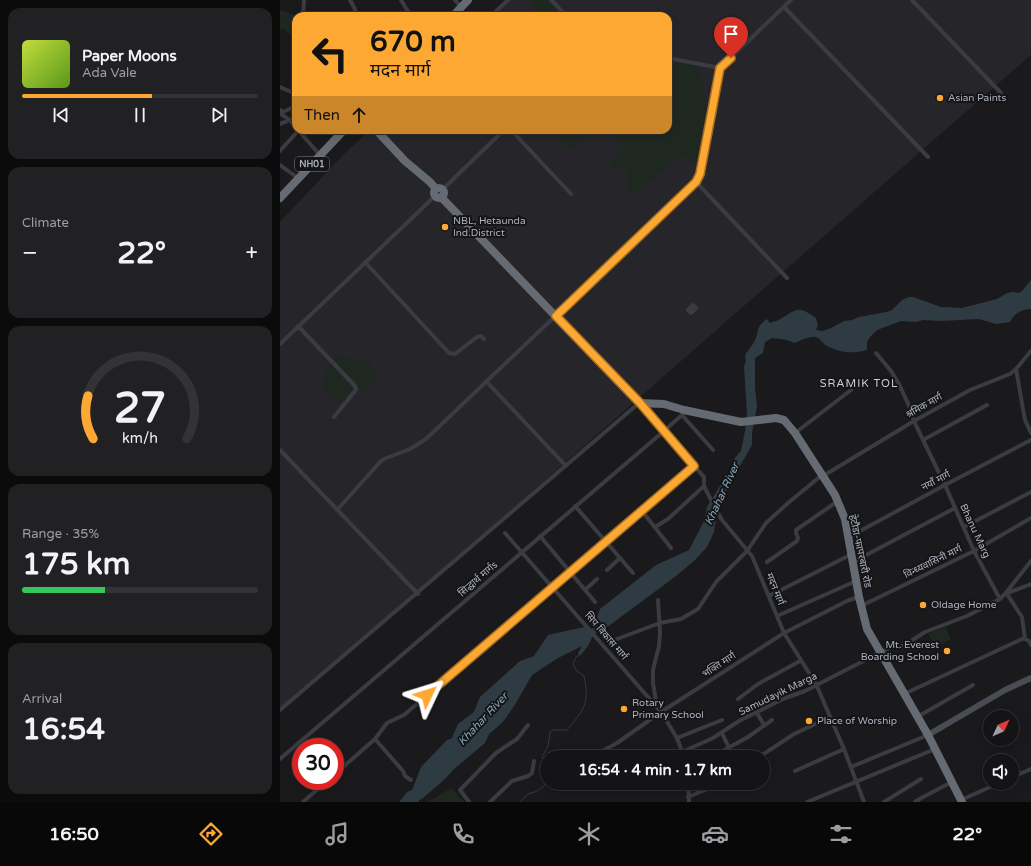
<!DOCTYPE html>
<meta charset="utf-8">
<style>
body{margin:0;font-family:"Varela Round","Noto Sans Devanagari",sans-serif;background:#212123;color:#f1f3f6;height:100vh;display:flex;flex-direction:column;font-size:15px;white-space:nowrap}
*{box-sizing:border-box;margin:0}
p{font-size:13px;color:#9d9ea1}
.icon{flex:none;width:22px;height:22px;fill:none;stroke:currentColor;stroke-width:2;stroke-linecap:round;stroke-linejoin:round}
.map{position:relative;flex:1;overflow:hidden}
.drawer{display:flex;flex-direction:column;gap:8px;padding:8px;background:#0b0b0c;width:280px}
.drawer>*{flex:none}
.banner{position:absolute;left:12px;top:12px;width:380px;height:122px;border-radius:12px;box-shadow:0 2px 10px #0003,0 0 0 1px #333335;background:#fda832;color:#111;overflow:hidden}
.needle{width:26px;rotate:46deg}
.tools{position:absolute;left:703px;top:710px;display:grid;gap:8px}
.tools a{display:grid;place-items:center;width:36px;height:36px;border-radius:50%;background:#141416;box-shadow:0 2px 10px #0003,0 0 0 1px #333335;font-size:20px}
.speed{position:absolute;left:12px;top:738px;display:flex;gap:8px;font-size:20px;font-weight:700;text-align:center}
.speed>*{display:grid;place-content:center;width:52px;height:52px;border-radius:50%;background:#141416;box-shadow:0 2px 10px #0003,0 0 0 1px #333335;line-height:1}
.speed .limit{border:6px solid #d22;background:#fff;color:#111}
.pin{position:absolute;display:grid;place-items:center;width:34px;height:34px;color:#fff;margin:-41px -17px;border-radius:50% 50% 50% 0;rotate:-45deg;box-shadow:0 0 4px #0007}
.pin .icon{rotate:45deg}
.me{position:absolute;width:44px;margin:-22px;rotate:49deg;stroke-linejoin:round;filter:drop-shadow(0 0 3px #0008)}
.turn{display:flex;align-items:center;gap:14px;height:84px;padding:0 12px;font-size:18px}
.turn .icon{width:52px;height:52px;stroke-width:2.5}
.turn b{display:block;font-size:28px;line-height:34px}
.then{display:flex;align-items:center;height:38px;padding:0 12px;background:#0003;gap:8px;font-size:15px}
.big{font-size:30px;font-weight:700;line-height:1.1}
.drawer .card{flex:1;display:flex;flex-direction:column;justify-content:center;gap:6px;min-width:0;padding:0 14px;border-radius:12px;background:#212123}
.drawer .dial{align-items:center;gap:0}
.dial svg{height:104px;overflow:visible;fill:none;stroke:#333335;stroke-width:7;stroke-linecap:round;text-anchor:middle}
.dial text{fill:#f1f3f6;stroke:none}
.song{display:flex;align-items:center;gap:12px}
.cover{width:48px;height:48px;border-radius:6px;background:linear-gradient(135deg,hsl(70 70% 55%),hsl(90 70% 35%))}
.played{height:4px;border-radius:2px;background:linear-gradient(90deg,#fda832 55%,#333335 55%)}
.keys{display:flex;justify-content:space-around;direction:ltr}
.heat{display:flex;justify-content:space-between;align-items:center;font-size:22px;direction:ltr}
.charge{height:6px;border-radius:3px;background:linear-gradient(90deg,#34c759 35%,#333335 0)}
.trip{position:absolute;left:260px;top:750px;width:230px;height:40px;border-radius:20px;background:#141416;box-shadow:0 2px 10px #0003,0 0 0 1px #333335;font-weight:700;line-height:40px;text-align:center}
.tabs{display:flex;height:64px;justify-content:space-around;align-items:center;background:#080809;color:#9d9ea1}
.tabs .icon{width:28px;height:28px}
.tabs .current{color:#fda832}
.tabs b{font-size:18px;color:#f1f3f6}
main{display:flex;flex:1;min-height:0}
.map>svg:first-child{display:block}
.built{fill:#26262a}
.green{fill:#1f2820}
.water{fill:#2f3b42}
.lines{fill:none;stroke-linecap:round;stroke-linejoin:round}
.stream{stroke:#2f3b42;stroke-width:1}
.street{stroke:#3b3c42;stroke-width:4}
.secondary{stroke:#494c52;stroke-width:6}
.highway{stroke:#666b73;stroke-width:8}
.route-casing{stroke:#a46d20;stroke-width:10}
.route{stroke:#fda832;stroke-width:7}
.poi-dot{fill:#fda832;stroke:#151518;stroke-width:1.5}
.labels{text-anchor:middle;dominant-baseline:central;stroke-width:4;stroke-linejoin:round;paint-order:stroke}
.shield{fill:#151518;stroke:#7f838c;stroke-width:1}
.shield-label{font-size:9px;font-weight:bold;fill:#acb2bd}
.poi-label{font-size:10px;fill:#acb2bd;stroke:#151518;text-anchor:start}
.street-label{font-size:10px;fill:#acb2bd;stroke:#151518}
.neighbourhood-label{font-size:11px;letter-spacing:1px;fill:#cdd1d8;stroke:#151518}
.water-label{font-size:11px;font-style:italic;fill:#82a4b9;stroke:#151518}
</style>
<main>
<section class="drawer">
<div class="card">
<div class="song"><i class="cover"></i><div><b>Paper Moons</b><p>Ada Vale</p></div></div>
<div class="played"></div>
<div class="keys"><svg class="icon" aria-label="previous" viewBox="0 0 24 24"><path d="M18 5L8 12l10 7zM5 5v14"/></svg><svg class="icon" aria-label="pause" viewBox="0 0 24 24"><path d="M8 5v14M16 5v14"/></svg><svg class="icon" aria-label="next" viewBox="0 0 24 24"><path d="M6 5l10 7-10 7zM19 5v14"/></svg></div>
</div>
<div class="card"><p>Climate</p>
<div class="heat"><a>−</a><b class="big">22°</b><a>+</a></div>
</div>
<div class="card dial"><svg viewBox="0 0 100 80">
<path d="M14 69A42 42 0 1 1 86 69"/>
<path d="M14 69A42 42 0 0 1 10 36" stroke="#fda832"/>
<text x="50" y="56" font-size="32" font-weight="700">27</text>
<text x="50" y="72" font-size="11">km/h</text>
</svg></div>
<div class="card"><p>Range · 35%</p><b class="big">175 km</b><div class="charge"></div></div>
<div class="card"><p>Arrival</p><b class="big">16:54</b></div>
</section>
<div class="map">
<svg width="751" height="802" viewBox="0 0 751 802">
<rect width="100%" height="100%" fill="#1a1a1d"/>
<path class="built" d="M227 0H751V55L0 712V222L64 154 90 130H388V16H210Z"/>
<path class="green" d="M247 0H269L284 16H262Z
M0 10 18 16H16V42L3 28 0 30Z
M388 60 416 65 422 78 423 92 428 108 426 124 417 161 412 163 402 155 356 192 346 188 349 171 344 166 335 172 329 164 345 148 334 136 311 132 291 151 271 130H388Z
M55 356 88 361 99 373 87 390 84 392 77 385 58 403 47 393 41 386C44 372 50 368 55 356Z
M665 627 671 639 656 647 648 634Z
M171 788 184 802H148L168 790Z"/>
<path class="water" d="M751 280V309C741 310 734 313 730 322L716 324 699 319 661 321 643 320 636 322 621 321 597 330 591 336 587 342V350C573 354 560 353 547 346 542 343 539 335 532 337 527 337 520 341 514 343 508 339 500 339 492 338L485 342 483 353 475 358V388L477 406 472 433V445L441 499 437 512 434 532 427 547 415 560 396 576 322 631C313 632 313 636 309 644 307 648 303 652 300 656L298 653 302 646 278 658 252 675 236 703 223 722 209 734 205 743 174 769 165 779 143 798 139 800V802H119L127 792 132 790 141 767 167 740 172 738 178 724 194 712 200 697 240 661 254 656 268 635 304 627 310 631 313 628 320 609 376 565 409 550 424 521 427 507 453 465 454 459 461 451 465 431 467 415 464 366 466 362 465 355C468 350 474 344 476 338 479 328 477 326 487 319L490 323C494 321 498 321 502 318 518 308 519 306 536 318L538 325 536 330 543 331 553 327 564 321 572 320 579 317 606 312 612 310 622 300 629 297H633L661 307 682 308 717 299 727 293 733 292 739 293 742 291Z"/>
<g class="lines">
<path class="stream" d="M267 772 262 757 268 746 270 732 273 730H287C304 709 310 704 304 676L296 670 293 664 296 657 300 654
M240 802 248 794 255 792 264 786 267 777"/>
<path class="street" d="M70 0 75 9V16
M121 0 127 10 133 16
M175 0 181 7
M271 0 287 16
M632 0 721 93
M504 7 648 157
M23 16 24 0
M211 16 228 0
M388 58 440 68 511 0
M0 87 16 94
M0 110 3 112 16 106
M0 113 11 121 16 128
M0 124 10 120
M18 130 40 155
M231 130 291 194
M0 151 18 131
M0 165 18 178
M416 182 507 278
M162 190 224 130
M85 262 169 353 175 354 197 337 201 336 204 339
M413 305 416 308 411 313 408 310Z
M18 326 75 386 76 389 75 391 54 417
M0 344 155 196
M736 369 745 420 751 433
M207 382 286 466
M402 415 433 450
M515 433 571 390
M643 440 707 405
M0 450 138 594
M543 476 634 421 690 390 730 374 736 369 751 351
M295 506 353 573
M57 510 100 462 104 459 130 449 146 439 416 182 420 175 440 68
M362 511 391 548
M375 527 388 519 424 486
M684 527 751 492
M225 533 381 712 397 738 404 757
M260 536 315 602
M569 537 665 485 751 440
M487 562 517 541 518 538 516 533V530L558 501
M573 562 675 508
M327 570 340 558
M305 590 317 579
M725 594 751 584
M727 594 742 617 745 639
M489 596 572 554
M720 599 725 594 751 561
M581 606 694 551 751 518
M497 616 576 581
M337 639 380 623 401 619 418 609 436 582 467 551 486 523 508 503 542 475
M624 694 742 639H745L749 641 751 645
M458 699 478 684 520 661
M377 707 373 683V670L379 646 380 633 378 600
M0 710 359 403 424 477V486L431 500 442 520 472 556 504 633 536 684 564 749 584 802
M477 713 484 725
M637 717 693 685
M442 733 449 748
M397 738 442 720
M95 739 123 771 125 776 131 780
M402 752 433 738 459 721 503 699 525 691 601 652 614 646H623L645 632 687 616 720 599 694 551 665 485 643 440 634 421 630 408 619 384 611 371 596 353
M312 757 337 743 381 712 504 633 569 600 579 597
M432 757 468 737 492 720
M479 757 514 734 550 717
M0 759 384 431 402 415 403 410
M571 767 648 735
M515 771 564 749
M55 774 95 739 107 723 124 715 414 466
M732 777 751 769
M408 783 409 802
M408 797 430 788 438 783
M681 800 719 783
M23 802 47 781
M189 802 180 790 216 753 237 739 248 725
M210 802 232 781 248 776 252 773 254 761
M527 802 655 749
M604 802 641 779
M635 802 643 797 672 782"/>
<path class="secondary" d="M648 735 725 690 751 678"/>
<path class="highway" d="M173 16 188 0
M96 130 125 161 150 182 156 189
M154 193a5 5 0 1 1 10 0a5 5 0 1 1-10 0Z
M161 197 359 403 384 404 404 410 461 422 496 418 504 420 515 433 555 495 565 519 579 597 587 629 648 735 682 802
M0 198 64 130"/>
</g>
<g class="lines">
<defs>
<path id="route" d="M147 695 414 466 360 403 276 316 416 182 420 174 440 68 451 58"/>
</defs>
<use href="#route" class="route-casing"/>
<use href="#route" class="route"/>
</g>
<g class="poi-dot">
<circle cx="660" cy="98" r="4"/>
<circle cx="165" cy="227" r="4"/>
<circle cx="643" cy="605" r="4"/>
<circle cx="667" cy="651" r="4"/>
<circle cx="344" cy="709" r="4"/>
<circle cx="529" cy="721" r="4"/>
</g>
<g class="labels">
<rect class="shield" x="15" y="157" width="34" height="14" rx="3"/>
<g class="shield-label">
<text x="32" y="164">NH01</text>
</g>
<g class="poi-label">
<text x="668" y="98">Asian Paints</text>
<text x="173" y="221">NBL, Hetaunda<tspan x="173" dy="12">Ind.District</tspan></text>
<text x="651" y="605">Oldage Home</text>
<text x="659" y="645" text-anchor="end">Mt. Everest<tspan x="659" dy="12">Boarding School</tspan></text>
<text x="352" y="703">Rotary<tspan x="352" dy="12">Primary School</tspan></text>
<text x="537" y="721">Place of Worship</text>
</g>
<g class="street-label">
<text transform="translate(644 406) rotate(-29)">श्रमिक मार्ग</text>
<text transform="translate(656 481) rotate(-28)">नयाँ मार्ग</text>
<text transform="translate(695 531) rotate(65)">Bhanu Marg</text>
<text transform="translate(580 551) rotate(78)">हेटौडा-फापरबारी रोड</text>
<text transform="translate(653 562) rotate(-26)">विन्ध्यवासिनी मार्ग</text>
<text transform="translate(198 579) rotate(-41)">सिद्धार्थ मार्गs</text>
<text transform="translate(495 589) rotate(68)">मदन मार्ग</text>
<text transform="translate(326 636) rotate(49)">सिप विकास मार्ग</text>
<text transform="translate(439 665) rotate(-33)">भक्ति मार्ग</text>
<text transform="translate(498 694) rotate(-26)">Samudayik Marga</text>
</g>
<g class="neighbourhood-label">
<text x="579" y="383">SRAMIK TOL</text>
</g>
<g class="water-label">
<text transform="translate(442 494) rotate(-65)">Khahar River</text>
<text transform="translate(203 719) rotate(-47)">Khahar River</text>
</g>
</g>
</svg>
<div class="tools">
<a><svg class="needle" viewBox="-14 -14 28 28"><path d="M0-13l5 13h-10z" fill="#e53935"/><path d="M0 13l5-13h-10z" fill="#9d9ea1"/></svg></a>
<a><svg class="icon" aria-label="sound" viewBox="0 0 24 24"><path d="M4 9h4l5-4v14l-5-4H4zM17 9q2 3 0 6"/></svg></a>
</div>
<div class="speed"><div class="limit">30</div></div>
<div class="pin" style="left:451px;top:58px;background:#d93025"><svg class="icon" aria-label="arrive" viewBox="0 0 24 24"><path d="M6 21V4h12l-3 4 3 4H6"/></svg></div>
<svg class="me" style="left:147px;top:695px" viewBox="-20 -20 40 40"><path d="M0-17L14 15 0 8-14 15z" fill="#fda832" stroke="#fff" stroke-width="4"/></svg>
<div class="trip">16:54 · 4 min · 1.7 km</div>
<div class="banner">
<div class="turn"><svg class="icon" aria-label="left" viewBox="0 0 24 24"><path d="M17 20v-9H6M10 6l-5 5 5 5"/></svg><div><b>670 m</b>मदन मार्ग</div></div>
<div class="then">Then<svg class="icon" aria-label="ahead" viewBox="0 0 24 24"><path d="M12 20V5M6 11l6-6 6 6"/></svg></div>
</div>
</div>
</main>
<nav class="tabs">
<b>16:50</b>
<svg class="icon current" aria-label="directions" viewBox="0 0 24 24"><path d="M12 3l9 9-9 9-9-9zM9 14v-3h6M13 9l2 2-2 2"/></svg>
<svg class="icon" aria-label="music" viewBox="0 0 24 24"><path d="M9 18V5l10-2v13"/><circle cx="6" cy="18" r="3"/><circle cx="16" cy="16" r="3"/></svg>
<svg class="icon" aria-label="phone" viewBox="0 0 24 24"><path d="M5 4h4l2 5-3 2q2 4 5 5l2-3 5 2v4C11 20 4 13 5 4z"/></svg>
<svg class="icon" aria-label="climate" viewBox="0 0 24 24"><path d="M12 3v18M4 7l16 10M4 17L20 7"/></svg>
<svg class="icon" aria-label="car" viewBox="0 0 24 24"><path d="M5 17H2v-5l4-1 3-4h7l3 4 3 1v5h-3M9 17h6M6 11h13"/><circle cx="7" cy="17" r="2"/><circle cx="17" cy="17" r="2"/></svg>
<svg class="icon" aria-label="filters" viewBox="0 0 24 24"><path d="M4 7h16M4 17h16"/><circle cx="9" cy="7" r="2"/><circle cx="15" cy="17" r="2"/></svg>
<b>22°</b>
</nav>
